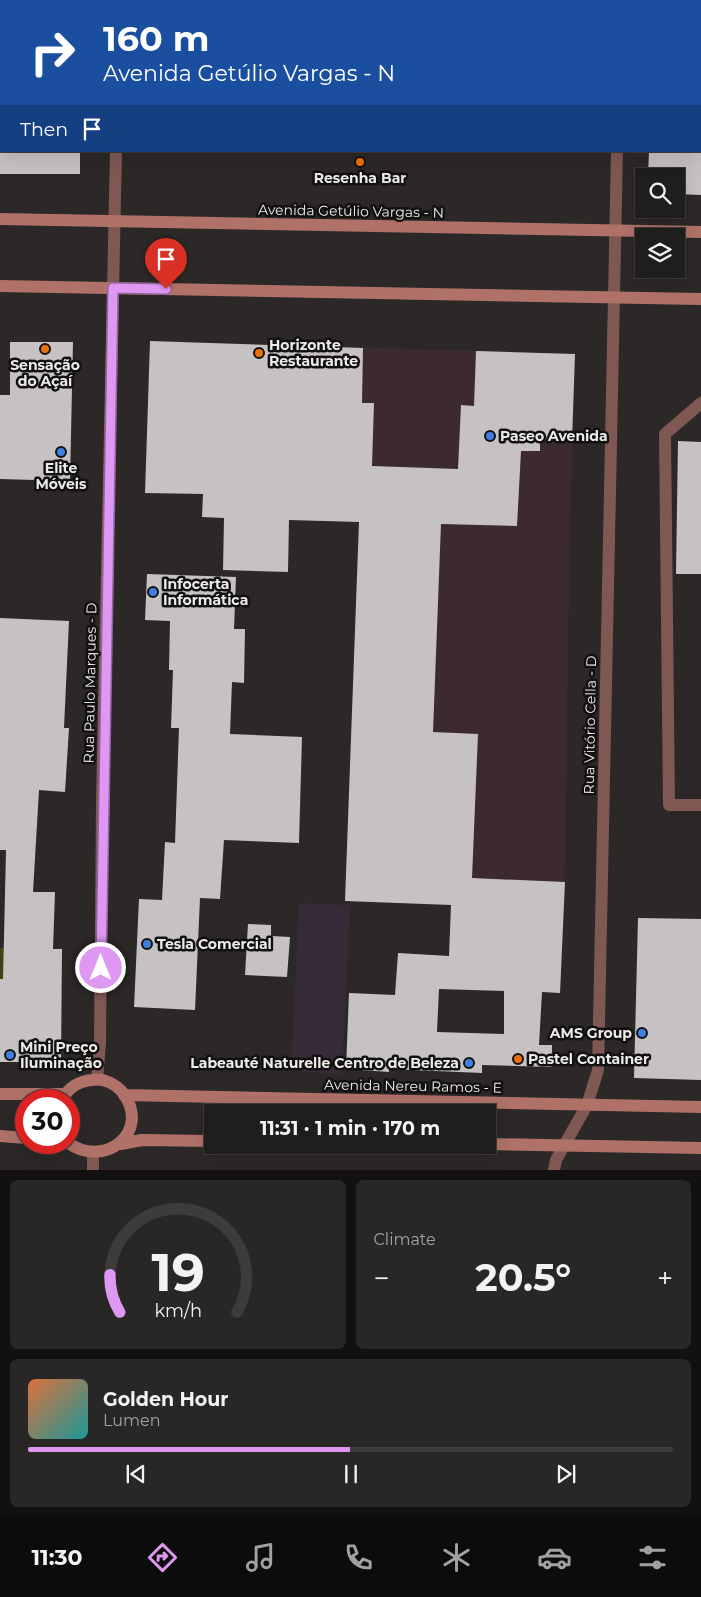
<!DOCTYPE html>
<meta charset="utf-8">
<style>
body{margin:0;font-family:Montserrat,sans-serif;background:#282726;color:#f1f3f6;height:100vh;display:flex;flex-direction:column;font-size:19px;white-space:nowrap}
*{box-sizing:border-box;margin:0}
p{font-size:16px;color:#a2a2a4}
.icon{flex:none;width:28px;height:28px;fill:none;stroke:currentColor;stroke-width:2;stroke-linecap:round;stroke-linejoin:round}
.map{position:relative;height:1170px;overflow:hidden}
.sheet{display:flex;flex-direction:column;gap:10px;padding:10px;background:#121010;flex:1}
.sheet>*{flex:none}
.guide{position:absolute;left:0px;top:0px;width:701px;height:152px;box-shadow:0 5px 20px #0002,0 0 0 1px #3d3c3b;background:#1a4fa0;color:#fff;overflow:hidden}
.fabs{position:absolute;left:635px;top:168px;display:grid;gap:10px}
.fabs a{display:grid;place-items:center;width:50px;height:50px;border-radius:0px;background:#201e1d;box-shadow:0 5px 20px #0002,0 0 0 1px #3d3c3b;font-size:25px}
.speed{position:absolute;left:15px;top:1089px;display:flex;gap:10px;font-size:25px;font-weight:700;text-align:center}
.speed>*{display:grid;place-content:center;width:65px;height:65px;border-radius:50%;background:#201e1d;box-shadow:0 5px 20px #0002,0 0 0 1px #3d3c3b;line-height:1}
.speed .limit{border:8px solid #d22;background:#fff;color:#111}
.pin{position:absolute;display:grid;place-items:center;width:42px;height:42px;color:#fff;margin:-51px -21px;border-radius:50% 50% 50% 0;rotate:-45deg;box-shadow:0 0 5px #0007}
.pin .icon{rotate:45deg}
.me{position:absolute;width:55px;margin:-28px;rotate:0deg;stroke-linejoin:round;filter:drop-shadow(0 0 4px #0008)}
.turn{display:flex;align-items:center;gap:18px;height:105px;padding:0 20px;font-size:22px}
.turn .icon{width:65px;height:65px;stroke-width:2.5}
.turn b{display:block;font-size:35px;line-height:42px}
.then{display:flex;align-items:center;height:48px;padding:0 20px;background:#0003;gap:10px;font-size:19px}
.big{font-size:38px;font-weight:700;line-height:1.1}
.sheet .widget{flex:1;display:flex;flex-direction:column;justify-content:center;gap:8px;min-width:0;padding:0 18px;border-radius:8px;background:#282726}
.sheet .dial{align-items:center;gap:0}
.dial svg{height:130px;overflow:visible;fill:none;stroke:#3d3c3b;stroke-width:7;stroke-linecap:round;text-anchor:middle}
.dial text{fill:#f1f3f6;stroke:none}
.song{display:flex;align-items:center;gap:15px}
.cover{width:60px;height:60px;border-radius:8px;background:linear-gradient(135deg,hsl(20 70% 55%),hsl(180 70% 35%))}
.played{height:5px;border-radius:2px;background:linear-gradient(90deg,#de98f2 50%,#3d3c3b 50%)}
.keys{display:flex;justify-content:space-around;direction:ltr}
.heat{display:flex;justify-content:space-between;align-items:center;font-size:28px;direction:ltr}
.sheet .tiles{flex:1;display:grid;gap:10px;grid-template-columns:1fr 1fr}
.widget:last-child{grid-column:span 2}
.trip{position:absolute;left:204px;top:1104px;width:292px;height:50px;border-radius:0px;background:#201e1d;box-shadow:0 5px 20px #0002,0 0 0 1px #3d3c3b;font-weight:700;line-height:50px;text-align:center}
.tab-bar{display:flex;height:80px;justify-content:space-around;align-items:center;background:#0d0c0c;color:#a2a2a4}
.tab-bar .icon{width:35px;height:35px}
.tab-bar .selected{color:#de98f2}
.tab-bar b{font-size:22px;color:#f1f3f6}
.map>svg:first-child{display:block}
.commercial{fill:#3d2a2f}
.industrial{fill:#372b39}
.green{fill:#3e4311}
.building{fill:#c6c2c4;fill-rule:evenodd}
.lines{fill:none;stroke-linecap:round;stroke-linejoin:round}
.lane{stroke:#805852;stroke-width:12}
.street{stroke:#805852;stroke-width:12}
.secondary{stroke:#b07268;stroke-width:12}
.route-casing{stroke:#90639d;stroke-width:12}
.route{stroke:#de98f2;stroke-width:9}
.food-dot{fill:#e8710a;stroke:#121110;stroke-width:2}
.shop-dot{fill:#3f7fe0;stroke:#121110;stroke-width:2}
.labels{text-anchor:middle;dominant-baseline:central;stroke-width:5;stroke-linejoin:round;paint-order:stroke}
.poi-label{font-size:14px;font-weight:bold;fill:#edebea;stroke:#121110;text-anchor:start}
.street-label{font-size:14px;fill:#edebea;stroke:#121110}
</style>
<div class="map">
<svg width="701" height="1170" viewBox="0 0 701 1170">
<rect width="100%" height="100%" fill="#2b2827"/>
<path class="commercial" d="M318 346 575 354 570 528 564 909 345 901 359 522 313 520Z"/>
<path class="industrial" d="M299 903 350 905 342 1074 291 1071Z"/>
<path class="green" d="M0 948H21L20 979H0Z"/>
<path class="building" d="M0 151H80V174H0Z
M649 151H701V195L676 194V176H648Z
M150 341 363 348 362 403H374L372 466 458 469 461 405 474 406 476 351 575 354 572 441 540 440V451H521L517 526 441 524 433 732 478 734 472 878 565 882 560 993 542 992 539 1045H552V1067L482 1065V1073L389 1069V1072L346 1069 349 993 395 995 398 953 449 956 451 905 345 901 359 522 289 520 288 572 223 570 224 518 202 517 203 494 145 493ZM439 989 504 991V1034L437 1032Z
M10 342H73L70 481 0 479V395H10Z
M678 441 701 442V574H676Z
M147 574 236 577 234 629H245L244 683 232 682 230 734 302 737 299 843 224 840 220 899 200 898 195 1010 134 1007 139 899 162 900 165 842 175 843 179 728H171L173 670H169L170 621 145 620Z
M0 618 69 621 64 728H69L65 792 39 790 33 892H55L53 949H62L61 1062H0V979H3L6 850H0Z
M638 918 701 919V1080L634 1078Z
M248 924 271 925V936L290 937 287 977 245 975Z"/>
<g class="lines">
<path class="lane" d="M701 403 665 434 669 805H701"/>
<path class="street" d="M120 1V0
M620 1V0
M97 1079 100 1043 102 801 116 151
M93 1170V1154
M554 1170 556 1160 587 1105 598 1070 617 151"/>
<path class="secondary" d="M0 219 701 232
M0 286 701 299
M0 1094H64
M124 1095 701 1107
M62 1100C68 1088 79 1081 92 1080 104 1078 116 1084 123 1093 152 1132 104 1170 67 1142
M0 1136 26 1138
M121 1144 142 1140 212 1141
M488 1144 701 1148"/>
</g>
<g class="lines">
<defs>
<path id="route" d="M101 968 113 288 166 289"/>
</defs>
<use href="#route" class="route-casing"/>
<use href="#route" class="route"/>
</g>
<g class="food-dot">
<circle cx="360" cy="162" r="5"/>
<circle cx="45" cy="349" r="5"/>
<circle cx="259" cy="353" r="5"/>
<circle cx="518" cy="1059" r="5"/>
</g>
<g class="shop-dot">
<circle cx="490" cy="436" r="5"/>
<circle cx="61" cy="452" r="5"/>
<circle cx="153" cy="592" r="5"/>
<circle cx="147" cy="944" r="5"/>
<circle cx="642" cy="1033" r="5"/>
<circle cx="10" cy="1055" r="5"/>
<circle cx="469" cy="1063" r="5"/>
</g>
<g class="labels">
<g class="poi-label">
<text x="360" y="178" text-anchor="middle">Resenha Bar</text>
<text x="269" y="345">Horizonte<tspan x="269" dy="16">Restaurante</tspan></text>
<text x="45" y="365" text-anchor="middle">Sensação<tspan x="45" dy="16">do Açaí</tspan></text>
<text x="500" y="436">Paseo Avenida</text>
<text x="61" y="468" text-anchor="middle">Elite<tspan x="61" dy="16">Móveis</tspan></text>
<text x="163" y="584">Infocerta<tspan x="163" dy="16">Informática</tspan></text>
<text x="157" y="944">Tesla Comercial</text>
<text x="632" y="1033" text-anchor="end">AMS Group</text>
<text x="20" y="1047">Mini Preço<tspan x="20" dy="16">Iluminação</tspan></text>
<text x="528" y="1059">Pastel Container</text>
<text x="459" y="1063" text-anchor="end">Labeauté Naturelle Centro de Beleza</text>
</g>
<g class="street-label">
<text transform="translate(351 211) rotate(1)">Avenida Getúlio Vargas - N</text>
<text transform="translate(90 683) rotate(-89)">Rua Paulo Marques - D</text>
<text transform="translate(590 725) rotate(-89)">Rua Vitório Cella - D</text>
<text transform="translate(413 1086) rotate(1)">Avenida Nereu Ramos - E</text>
</g>
</g>
</svg>
<div class="fabs">
<a><svg class="icon" aria-label="search" viewBox="0 0 24 24"><circle cx="10" cy="10" r="6"/><path d="M15 15l6 6"/></svg></a>
<a><svg class="icon" aria-label="layers" viewBox="0 0 24 24"><path d="M12 4l9 5-9 5-9-5zM3 14l9 5 9-5"/></svg></a>
</div>
<div class="speed"><div class="limit">30</div></div>
<div class="pin" style="left:166px;top:289px;background:#d93025"><svg class="icon" aria-label="arrive" viewBox="0 0 24 24"><path d="M6 21V4h12l-3 4 3 4H6"/></svg></div>
<svg class="me" style="left:101px;top:968px" viewBox="-20 -20 40 40"><circle r="17" fill="#de98f2" stroke="#fff" stroke-width="3"/><path d="M0-11L8 9 0 5-8 9z" fill="#fff"/></svg>
<div class="trip">11:31 · 1 min · 170 m</div>
<div class="guide">
<div class="turn"><svg class="icon" aria-label="right" viewBox="0 0 24 24"><path d="M7 20v-9h11M14 6l5 5-5 5"/></svg><div><b>160 m</b>Avenida Getúlio Vargas - N</div></div>
<div class="then">Then<svg class="icon" aria-label="arrive" viewBox="0 0 24 24"><path d="M6 21V4h12l-3 4 3 4H6"/></svg></div>
</div>
</div>
<section class="sheet">
<div class="tiles">
<div class="widget dial"><svg viewBox="0 0 100 80">
<path d="M14 69A42 42 0 1 1 86 69"/>
<path d="M14 69A42 42 0 0 1 8 46" stroke="#de98f2"/>
<text x="50" y="56" font-size="32" font-weight="700">19</text>
<text x="50" y="72" font-size="11">km/h</text>
</svg></div>
<div class="widget"><p>Climate</p>
<div class="heat"><a>−</a><b class="big">20.5°</b><a>+</a></div>
</div>
<div class="widget">
<div class="song"><i class="cover"></i><div><b>Golden Hour</b><p>Lumen</p></div></div>
<div class="played"></div>
<div class="keys"><svg class="icon" aria-label="previous" viewBox="0 0 24 24"><path d="M18 5L8 12l10 7zM5 5v14"/></svg><svg class="icon" aria-label="pause" viewBox="0 0 24 24"><path d="M8 5v14M16 5v14"/></svg><svg class="icon" aria-label="next" viewBox="0 0 24 24"><path d="M6 5l10 7-10 7zM19 5v14"/></svg></div>
</div>
</div>
</section>
<nav class="tab-bar">
<b>11:30</b>
<svg class="icon selected" aria-label="directions" viewBox="0 0 24 24"><path d="M12 3l9 9-9 9-9-9zM9 14v-3h6M13 9l2 2-2 2"/></svg>
<svg class="icon" aria-label="music" viewBox="0 0 24 24"><path d="M9 18V5l10-2v13"/><circle cx="6" cy="18" r="3"/><circle cx="16" cy="16" r="3"/></svg>
<svg class="icon" aria-label="phone" viewBox="0 0 24 24"><path d="M5 4h4l2 5-3 2q2 4 5 5l2-3 5 2v4C11 20 4 13 5 4z"/></svg>
<svg class="icon" aria-label="climate" viewBox="0 0 24 24"><path d="M12 3v18M4 7l16 10M4 17L20 7"/></svg>
<svg class="icon" aria-label="car" viewBox="0 0 24 24"><path d="M5 17H2v-5l4-1 3-4h7l3 4 3 1v5h-3M9 17h6M6 11h13"/><circle cx="7" cy="17" r="2"/><circle cx="17" cy="17" r="2"/></svg>
<svg class="icon" aria-label="filters" viewBox="0 0 24 24"><path d="M4 7h16M4 17h16"/><circle cx="9" cy="7" r="2"/><circle cx="15" cy="17" r="2"/></svg>
</nav>
